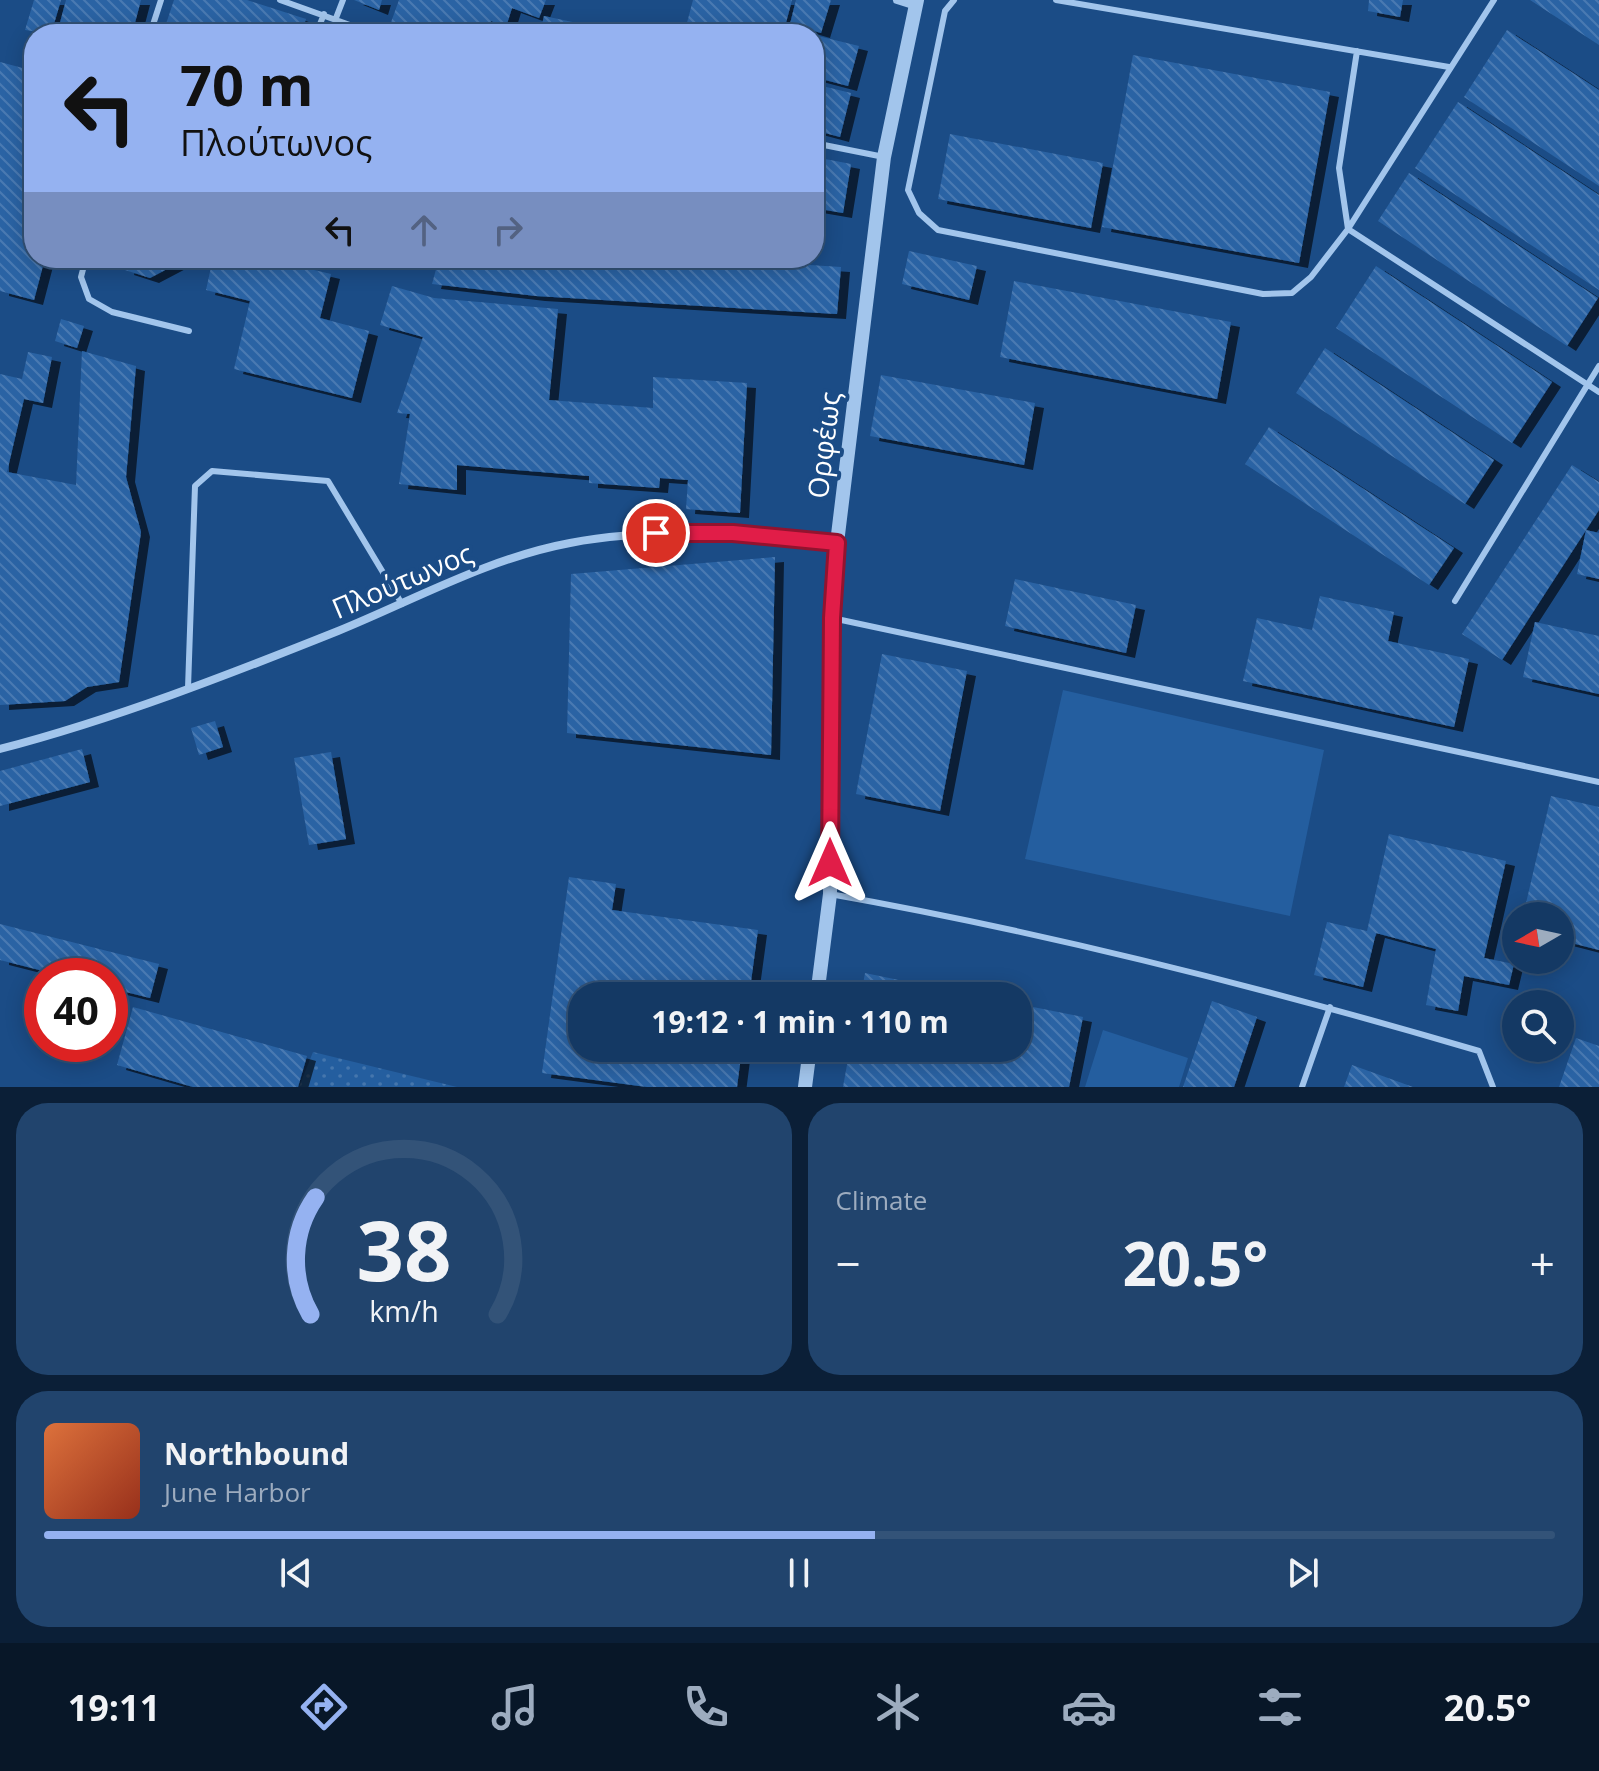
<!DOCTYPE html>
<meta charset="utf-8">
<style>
body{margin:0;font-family:"Open Sans",sans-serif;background:#21446d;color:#f1f3f6;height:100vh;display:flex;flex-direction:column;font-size:30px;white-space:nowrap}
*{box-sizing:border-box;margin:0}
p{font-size:26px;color:#9dacbf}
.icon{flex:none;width:44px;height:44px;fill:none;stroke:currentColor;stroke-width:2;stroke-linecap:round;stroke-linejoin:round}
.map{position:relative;height:1087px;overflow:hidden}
.panel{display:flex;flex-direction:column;gap:16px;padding:16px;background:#0b1f37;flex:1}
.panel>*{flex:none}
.top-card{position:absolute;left:24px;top:24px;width:800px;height:244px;border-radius:32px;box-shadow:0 4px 20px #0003,0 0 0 2px #335378;background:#95b2f1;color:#111;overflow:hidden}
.needle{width:52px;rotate:261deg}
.fabs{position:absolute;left:1502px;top:902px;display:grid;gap:16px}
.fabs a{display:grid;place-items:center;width:72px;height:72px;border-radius:50%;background:#143964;box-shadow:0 4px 20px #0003,0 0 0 2px #335378;font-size:40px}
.speed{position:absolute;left:24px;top:958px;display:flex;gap:16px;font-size:40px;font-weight:700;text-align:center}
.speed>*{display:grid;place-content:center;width:104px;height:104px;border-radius:50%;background:#143964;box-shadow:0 4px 20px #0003,0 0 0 2px #335378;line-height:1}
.speed .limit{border:12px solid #d22;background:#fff;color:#111}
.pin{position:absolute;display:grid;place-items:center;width:68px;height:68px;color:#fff;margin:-34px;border:4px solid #fff;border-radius:50%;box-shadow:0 2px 8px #0007}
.me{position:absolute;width:88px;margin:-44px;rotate:0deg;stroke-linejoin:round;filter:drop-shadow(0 0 6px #0008)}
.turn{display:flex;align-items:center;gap:28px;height:168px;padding:0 24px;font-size:36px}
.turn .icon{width:104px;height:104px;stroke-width:2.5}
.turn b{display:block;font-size:56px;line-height:68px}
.lanes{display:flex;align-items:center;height:76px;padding:0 24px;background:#0003;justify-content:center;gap:40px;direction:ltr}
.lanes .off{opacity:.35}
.big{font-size:60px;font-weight:700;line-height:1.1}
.panel .card{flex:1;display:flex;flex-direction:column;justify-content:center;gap:12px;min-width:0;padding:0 28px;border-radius:32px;background:#21446d}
.panel .dial{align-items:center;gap:0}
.dial svg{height:208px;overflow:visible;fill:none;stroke:#335378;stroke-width:7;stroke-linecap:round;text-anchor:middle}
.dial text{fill:#f1f3f6;stroke:none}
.song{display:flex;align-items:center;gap:24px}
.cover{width:96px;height:96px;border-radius:12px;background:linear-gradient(135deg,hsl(20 70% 55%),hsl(10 70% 35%))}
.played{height:8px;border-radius:4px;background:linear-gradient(90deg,#95b2f1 55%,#335378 55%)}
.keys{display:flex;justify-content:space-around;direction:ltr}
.heat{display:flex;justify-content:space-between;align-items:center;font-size:44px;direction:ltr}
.panel .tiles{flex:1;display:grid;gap:16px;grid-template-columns:1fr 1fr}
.card:last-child{grid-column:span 2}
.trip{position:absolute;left:568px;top:982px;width:464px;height:80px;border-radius:32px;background:#143964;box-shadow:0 4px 20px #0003,0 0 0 2px #335378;font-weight:700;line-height:80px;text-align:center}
.tab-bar{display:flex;height:128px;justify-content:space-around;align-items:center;background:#081728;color:#9dacbf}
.tab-bar .icon{width:56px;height:56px}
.tab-bar .on{color:#95b2f1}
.tab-bar b{font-size:36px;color:#f1f3f6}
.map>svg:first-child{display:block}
.grass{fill:url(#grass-dots)}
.pitch{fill:#245e9f}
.building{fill:url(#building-back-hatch);filter:url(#shadow)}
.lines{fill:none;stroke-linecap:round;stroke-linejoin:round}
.service{stroke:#a2c5ec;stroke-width:6}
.minor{stroke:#a2c5ec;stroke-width:8}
.tertiary{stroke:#a2c5ec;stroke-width:14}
.route-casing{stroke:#92132f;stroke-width:20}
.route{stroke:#e11d48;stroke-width:14}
.labels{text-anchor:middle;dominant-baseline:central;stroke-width:8;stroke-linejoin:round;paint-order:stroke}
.street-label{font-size:28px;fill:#fff;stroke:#1b4c86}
</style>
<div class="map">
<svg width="1599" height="1087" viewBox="0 0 1599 1087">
<defs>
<pattern id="grass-dots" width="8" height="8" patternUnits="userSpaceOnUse" patternTransform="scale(2)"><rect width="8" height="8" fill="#245e9f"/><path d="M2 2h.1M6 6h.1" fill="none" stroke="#4576ad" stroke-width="1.8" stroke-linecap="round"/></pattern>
<pattern id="building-back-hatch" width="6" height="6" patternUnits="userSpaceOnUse" patternTransform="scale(2)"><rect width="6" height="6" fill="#2a63a4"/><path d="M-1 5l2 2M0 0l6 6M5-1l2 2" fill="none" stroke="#4a7ab2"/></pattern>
<filter id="shadow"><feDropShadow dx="9" dy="5" stdDeviation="0" flood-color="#0009"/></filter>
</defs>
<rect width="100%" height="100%" fill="#1b4c86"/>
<path class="grass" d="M313 1052 457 1087H299Z"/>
<path class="pitch" d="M1063 690 1324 750 1290 916 1025 859Z
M1103 1030 1188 1058 1179 1087H1085Z"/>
<path class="building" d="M34 0H61L51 34 25 30Z
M66 0H141L132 34H57Z
M174 0H247L306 19 301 34H259L228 24 225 34H199L166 24Z
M354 0H382L379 10Z
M399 0H546L539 18 512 8 506 27 491 21 486 34H456L437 27 435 34H415L390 25Z
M693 0H792L783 34H684Z
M796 0H831L821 33 790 24Z
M1369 0H1403L1400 17 1368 11Z
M1530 0H1599V45Z
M544 16 625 33V34L540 33Z
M1507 30 1599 90V186L1464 97Z
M814 35 859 46 848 86 814 77Z
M1133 55 1330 92 1299 263 1102 227Z
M0 62 34 71V258H45L34 300 0 291Z
M814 84 851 93 840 137 814 130Z
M1458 102 1599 195V290L1415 168Z
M950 134 1103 163 1091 228 938 199Z
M820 158 851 164 843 213 814 208Z
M1409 173 1598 298 1567 346 1378 221Z
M909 251 977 266 969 300 902 284Z
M128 258H188L150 278 125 270Z
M213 258H264L331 274 320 318 369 331 352 398 234 369 250 301 206 290Z
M703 258 841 267 837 314 536 296 432 284 438 262 428 259Z
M1376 266 1552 382 1512 443 1336 328Z
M1014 281 1231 322 1217 399 1000 357Z
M392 286 434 298 558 309 549 400 653 408V377L747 383 740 513 686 509 688 480 660 478 659 488 589 483V476L457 465V490L399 484 410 414 397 413 423 337 380 325Z
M61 319 84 326 77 348 55 341Z
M1325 348 1494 460 1465 504 1296 393Z
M82 351 136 366 126 477 141 532 119 682 87 687 65 701 0 705V374L22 379 28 352 52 357 43 403 24 399 7 472 76 485Z
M881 375 1035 403 1024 465 870 436Z
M1269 427 1454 548 1429 585 1245 464Z
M1572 465 1599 482V510L1502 660 1462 634Z
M1586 530 1599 533V579L1577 574Z
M775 557 771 755 567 733 571 574Z
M1015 579 1136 605 1126 653 1005 626Z
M1320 596 1394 612 1388 641 1469 659 1454 727 1243 681 1257 618 1312 630Z
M1535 622 1599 636V694L1523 677Z
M882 654 967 671 940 811 856 794Z
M215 721 223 747 199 755 191 728Z
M82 749 90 782 0 806V771Z
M331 752 346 839 309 845 294 758Z
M1551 796 1599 807V950L1560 940V916H1523Z
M1389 834 1506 861 1484 958 1514 964 1509 985 1464 976 1458 1011 1426 1005 1436 949 1376 933 1363 987 1314 975 1327 922 1367 931Z
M569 877 616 884 612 910 758 930 749 996H582V1048H742L737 1087H647L542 1073Z
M0 924 159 964 150 998 110 988V976H63L0 960Z
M865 973 971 995V996H861Z
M1212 1001 1257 1017 1234 1087H1183Z
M1018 1004 1083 1017 1069 1087H843L850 1048H1018Z
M133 1007 307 1056 298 1087H193L117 1065Z
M1576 1038 1599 1046V1087H1559Z
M1352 1065 1413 1087H1344Z"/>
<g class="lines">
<path class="service" d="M280 0 375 34
M954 0 945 11 908 190 919 213 938 230 1263 294 1292 293 1311 277 1348 229 1494 0
M1056 0 1449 67
M336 18 343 0
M150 34 161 0
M316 34 324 14
M1357 51 1339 168 1348 229 1599 392
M814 143 884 157
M86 258 81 277 89 299 112 312 189 331
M1455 601 1599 366
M832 618 1599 782
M188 688 195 486 212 471 328 481 402 604
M830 894C1050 933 1265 988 1479 1051L1493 1087
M1302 1087 1330 1007"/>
<path class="minor" d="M897 0 916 6
M0 749C115 719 228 675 338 631 414 600 489 558 570 543 659 526 748 535 837 543"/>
<path class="tertiary" d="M817 996 830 894 832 618 837 543 884 157 917 0
M805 1087 810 1048"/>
</g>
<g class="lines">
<defs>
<path id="route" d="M656 533H733L837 543 832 618 830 863"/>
</defs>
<use href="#route" class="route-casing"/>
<use href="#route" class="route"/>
</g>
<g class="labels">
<g class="street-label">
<text transform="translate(823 445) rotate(-83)">Ορφέως</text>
<text transform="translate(402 580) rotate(-23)">Πλούτωνος</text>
</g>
</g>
</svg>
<div class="fabs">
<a><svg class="needle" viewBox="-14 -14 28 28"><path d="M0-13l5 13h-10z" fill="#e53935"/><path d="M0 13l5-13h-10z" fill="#9dacbf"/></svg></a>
<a><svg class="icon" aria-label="search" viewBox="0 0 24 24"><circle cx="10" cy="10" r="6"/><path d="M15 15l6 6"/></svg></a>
</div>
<div class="speed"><div class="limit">40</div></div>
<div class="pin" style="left:656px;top:533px;background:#d93025"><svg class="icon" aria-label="arrive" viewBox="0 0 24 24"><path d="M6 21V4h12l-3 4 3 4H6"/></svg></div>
<svg class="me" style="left:830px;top:863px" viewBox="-20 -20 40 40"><path d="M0-17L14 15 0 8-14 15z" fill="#e11d48" stroke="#fff" stroke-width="4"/></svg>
<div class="trip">19:12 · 1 min · 110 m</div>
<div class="top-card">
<div class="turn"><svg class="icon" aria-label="left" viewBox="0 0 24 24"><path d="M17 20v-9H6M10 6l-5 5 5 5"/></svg><div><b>70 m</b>Πλούτωνος</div></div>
<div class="lanes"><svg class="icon" aria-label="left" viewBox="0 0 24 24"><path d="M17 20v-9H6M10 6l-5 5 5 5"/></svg><svg class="icon off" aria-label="ahead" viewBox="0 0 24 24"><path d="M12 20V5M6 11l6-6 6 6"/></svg><svg class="icon off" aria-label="right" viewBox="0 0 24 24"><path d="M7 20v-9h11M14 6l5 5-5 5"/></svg></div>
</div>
</div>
<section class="panel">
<div class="tiles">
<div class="card dial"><svg viewBox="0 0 100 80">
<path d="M14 69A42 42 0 1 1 86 69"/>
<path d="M14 69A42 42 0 0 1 16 24" stroke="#95b2f1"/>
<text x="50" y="56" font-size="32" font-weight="700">38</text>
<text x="50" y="72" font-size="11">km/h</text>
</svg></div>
<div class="card"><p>Climate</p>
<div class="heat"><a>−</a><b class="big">20.5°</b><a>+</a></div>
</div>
<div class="card">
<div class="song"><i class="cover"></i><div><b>Northbound</b><p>June Harbor</p></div></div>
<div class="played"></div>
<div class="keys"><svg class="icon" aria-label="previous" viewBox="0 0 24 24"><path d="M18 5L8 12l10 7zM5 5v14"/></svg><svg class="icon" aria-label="pause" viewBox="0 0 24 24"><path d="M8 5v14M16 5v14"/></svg><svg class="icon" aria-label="next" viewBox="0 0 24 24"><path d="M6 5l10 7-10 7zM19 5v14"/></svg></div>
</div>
</div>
</section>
<nav class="tab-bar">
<b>19:11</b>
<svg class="icon on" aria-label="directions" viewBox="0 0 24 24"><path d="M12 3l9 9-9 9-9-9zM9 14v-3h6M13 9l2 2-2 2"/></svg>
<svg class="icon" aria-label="music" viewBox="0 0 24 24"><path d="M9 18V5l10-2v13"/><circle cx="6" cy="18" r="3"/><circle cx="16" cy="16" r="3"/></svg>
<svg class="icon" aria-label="phone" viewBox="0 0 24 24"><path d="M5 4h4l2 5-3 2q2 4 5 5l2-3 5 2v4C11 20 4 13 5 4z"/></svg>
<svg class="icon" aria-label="climate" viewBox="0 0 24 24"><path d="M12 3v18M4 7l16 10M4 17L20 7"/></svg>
<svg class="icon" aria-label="car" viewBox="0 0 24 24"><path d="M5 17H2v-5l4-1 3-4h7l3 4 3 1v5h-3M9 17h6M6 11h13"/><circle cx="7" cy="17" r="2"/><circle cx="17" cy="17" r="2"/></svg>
<svg class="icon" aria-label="filters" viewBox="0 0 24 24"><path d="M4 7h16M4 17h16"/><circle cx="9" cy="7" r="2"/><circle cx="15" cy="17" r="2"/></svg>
<b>20.5°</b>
</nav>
